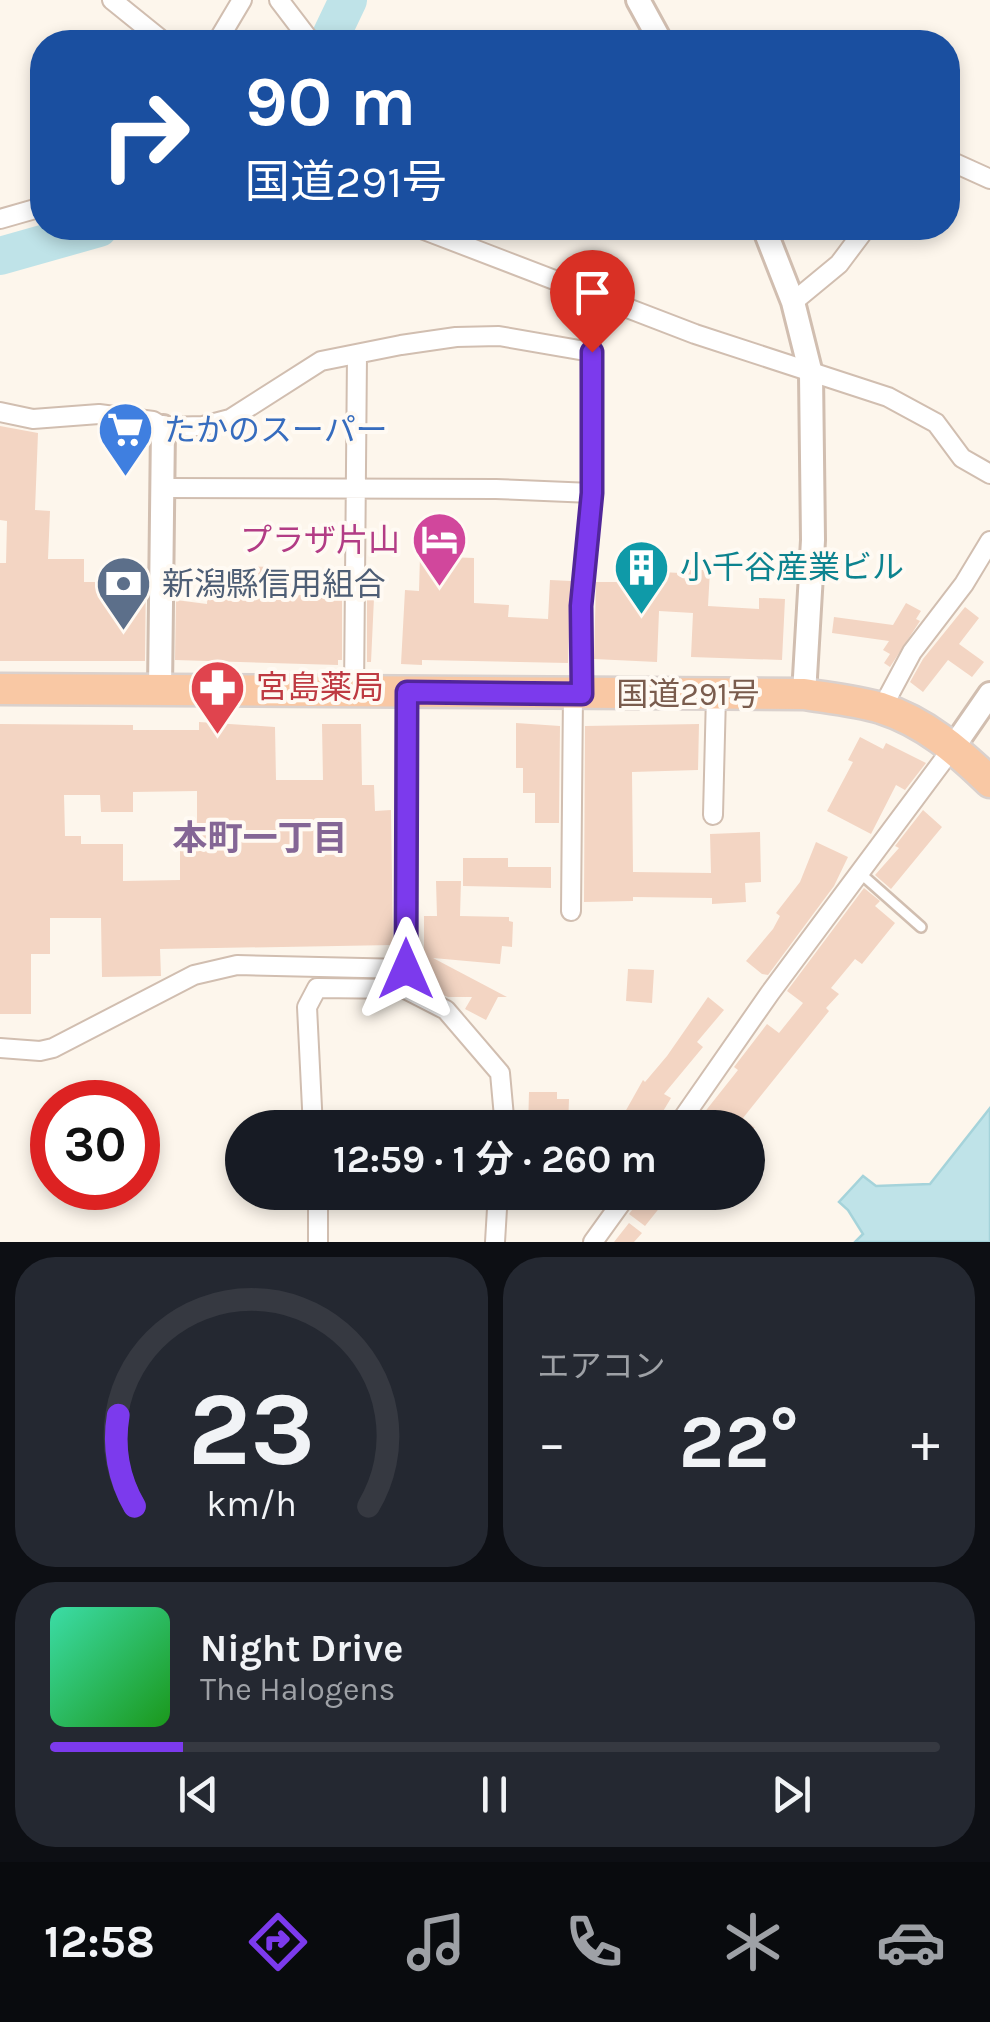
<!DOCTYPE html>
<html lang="ja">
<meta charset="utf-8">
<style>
body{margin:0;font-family:Karla,"Noto Sans JP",sans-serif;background:#242831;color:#f1f3f6;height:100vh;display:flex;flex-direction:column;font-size:38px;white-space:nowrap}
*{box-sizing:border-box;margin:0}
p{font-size:32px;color:#9ea1a6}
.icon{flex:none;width:55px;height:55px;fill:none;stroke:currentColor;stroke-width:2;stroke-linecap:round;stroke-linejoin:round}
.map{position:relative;height:1242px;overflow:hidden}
.panel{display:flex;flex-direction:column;gap:15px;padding:15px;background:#0d0f14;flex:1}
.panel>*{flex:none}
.top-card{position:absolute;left:30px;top:30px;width:930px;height:210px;border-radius:40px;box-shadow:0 5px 15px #0003;background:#1a4fa0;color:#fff;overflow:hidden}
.speed{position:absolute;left:30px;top:1080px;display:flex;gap:20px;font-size:50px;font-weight:700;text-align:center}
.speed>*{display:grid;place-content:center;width:130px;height:130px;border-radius:50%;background:#171b24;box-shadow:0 5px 15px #0003;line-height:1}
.speed .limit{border:15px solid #d22;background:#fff;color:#111}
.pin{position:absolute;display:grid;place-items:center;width:85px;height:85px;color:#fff;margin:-102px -42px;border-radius:50% 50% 50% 0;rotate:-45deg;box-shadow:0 0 10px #0007}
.pin .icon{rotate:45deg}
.me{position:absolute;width:110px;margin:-55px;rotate:0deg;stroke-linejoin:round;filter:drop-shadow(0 0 8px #0008)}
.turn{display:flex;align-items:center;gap:35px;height:210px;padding:0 50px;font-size:45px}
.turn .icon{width:130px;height:130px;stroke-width:2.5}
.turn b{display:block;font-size:70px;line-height:85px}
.big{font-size:75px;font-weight:700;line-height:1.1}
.panel .card{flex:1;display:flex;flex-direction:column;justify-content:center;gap:15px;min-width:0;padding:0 35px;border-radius:40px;background:#242831}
.panel .dial{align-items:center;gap:0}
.dial svg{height:260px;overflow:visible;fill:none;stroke:#363941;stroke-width:7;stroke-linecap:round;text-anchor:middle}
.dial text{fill:#f1f3f6;stroke:none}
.song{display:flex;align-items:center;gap:30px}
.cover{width:120px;height:120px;border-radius:15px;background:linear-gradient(135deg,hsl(160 70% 55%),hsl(120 70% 35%))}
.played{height:10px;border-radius:5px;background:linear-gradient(90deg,#7c3aed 15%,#363941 15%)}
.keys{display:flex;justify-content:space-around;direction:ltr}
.heat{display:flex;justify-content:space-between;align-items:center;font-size:55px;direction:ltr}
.panel .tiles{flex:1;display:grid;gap:15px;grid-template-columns:1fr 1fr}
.card:last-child{grid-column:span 2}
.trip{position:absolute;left:225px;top:1110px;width:540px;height:100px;border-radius:50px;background:#171b24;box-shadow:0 5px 15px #0003;font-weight:700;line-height:100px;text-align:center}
.menu{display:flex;height:160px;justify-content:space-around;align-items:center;background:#090b0e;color:#9ea1a6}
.menu .icon{width:70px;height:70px}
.menu .active{color:#7c3aed}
.menu b{font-size:45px;color:#f1f3f6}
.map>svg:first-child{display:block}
.water{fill:#bfe3e8;stroke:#a5d3da;stroke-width:2.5}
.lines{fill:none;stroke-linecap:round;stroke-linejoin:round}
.river{stroke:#bfe3e8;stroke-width:38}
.building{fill:#f3d5c3;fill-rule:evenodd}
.service-casing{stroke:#d1beb0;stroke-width:14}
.minor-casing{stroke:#d1beb0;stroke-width:22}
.tertiary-casing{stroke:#d1beb0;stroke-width:28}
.trunk-casing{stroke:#dad1cd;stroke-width:35}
.service{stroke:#fff;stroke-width:9}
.minor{stroke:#fff;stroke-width:18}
.tertiary{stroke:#fff;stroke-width:22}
.trunk{stroke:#f9c8a4;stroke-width:30}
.route-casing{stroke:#51269a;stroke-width:25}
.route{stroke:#7c3aed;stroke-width:18}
.labels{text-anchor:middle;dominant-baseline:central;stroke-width:8;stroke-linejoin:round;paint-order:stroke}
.shop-label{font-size:32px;fill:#366cbe;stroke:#fffaf3;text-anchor:start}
.hotel-label{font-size:32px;fill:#b23c85;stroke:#fffaf3;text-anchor:end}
.culture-label{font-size:32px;fill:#0d838f;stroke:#fffaf3;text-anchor:start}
.service-label{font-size:32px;fill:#4e5e75;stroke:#fffaf3;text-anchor:start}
.health-label{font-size:32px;fill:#be3a42;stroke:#fffaf3;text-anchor:start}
.street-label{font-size:32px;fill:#7a5c4d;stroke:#fffaf3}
.neighbourhood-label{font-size:35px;font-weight:bold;fill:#846695;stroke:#fffaf3}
</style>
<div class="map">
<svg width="990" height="1242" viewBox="0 0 990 1242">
<rect width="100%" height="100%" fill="#fdf6ec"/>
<path class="water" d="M990 1108V1242H855L863 1234 848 1210 839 1202 863 1176 876 1186 930 1184Z"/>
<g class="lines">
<path class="river" d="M328 42 348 0
M0 256 99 228"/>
</g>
<path class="building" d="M0 426 38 433 35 510 50 511 48 559H84V582H128V572H146L145 661H0V563H6L7 521 0 520Z
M420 556 474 558V603L509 605 508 617 548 619 550 580 571 581 568 663 422 660V665L401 664 405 590 419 591Z
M239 566 276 567V583L297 584V595L342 597V660H338V665L175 660 176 600 207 604 208 584 238 586Z
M626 570 680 573V570H710L708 606 759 609V598L785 599 782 660 691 657 693 613 659 611 657 662 594 659 596 582H625Z
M367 598H374L371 662H367Z
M906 603 921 611 916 619 920 621 890 667 884 663 890 654 883 650 889 641 832 633 834 617 893 625Z
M965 607 979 618 959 644 984 662 972 677 948 660 923 692 910 682 923 659Z
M199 722 275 727 276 780H323L322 724H361L362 785H374L375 811 391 810 393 945 160 949 161 976 102 977 101 918H50V954H31V1014H0V724L133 725V730H199ZM197 791V823H180V880L123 881V844H81V836H65L64 795H100L101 812H133V792Z
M516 723 560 726 559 823H535V793H523V768H516Z
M699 724 698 770 632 772 633 872 711 873 710 834 760 832 761 882 745 883 746 902 712 904V898L633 897V901L584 902 585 726Z
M860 737 883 749 886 743 926 763 905 790 896 785 871 834 827 811 853 762 848 760Z
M923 810 942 827 891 889 875 875 899 848 895 846Z
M816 842 848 857 834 886 768 975 762 974 746 961 773 929 780 916 776 913 800 882Z
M463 858H508V867H551V888L463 886Z
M436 881H461L460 916 509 917V921L513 922 512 947 502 946 500 964 433 958 507 997H498L486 1020 465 1009 472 997H448L439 993V983H424V916H437Z
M864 888 880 901 875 906 895 923 862 964 855 959 831 988 839 994 826 1008 829 1011 743 1118 755 1128H692L738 1070 734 1067 767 1024 779 1033 803 1003 787 991Z
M628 969 654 970 652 1003 626 1001Z
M708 997 724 1010 697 1042 703 1047 664 1094 671 1098 653 1128H616L643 1080 645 1082 667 1056Z
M529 1092H557V1099H569L568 1128H528Z
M645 1193 661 1206 645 1226 629 1214Z
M629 1223 642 1233 634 1242H614Z"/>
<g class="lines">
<defs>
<path id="service" d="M860 873 921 927"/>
<path id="minor" d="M112 0 164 42
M279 0 311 42
M217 42 242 0
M948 160 990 179
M0 219 42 207
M419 228 695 334 888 397 936 423 962 458 990 474
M793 302 839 264 866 228
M0 412 33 419 99 414 153 421 163 427 203 426 230 419 321 361 401 345 456 337 499 336 591 352
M164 488 496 489 592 493
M354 692 357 355
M581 694V606L592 493 590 295
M882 708 912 652 964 584 990 541
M713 815 716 695
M571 911 573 694
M406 979 407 692
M0 1048 40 1051 53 1048 194 975 237 965 406 969
M313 1128 307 1007 317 988 405 989 446 1010 500 1073 505 1128
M676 1128 770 993 954 746
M318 1242V1192
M495 1242 498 1192
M593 1242 629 1192"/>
<path id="tertiary" d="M638 0 661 42
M764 228 793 302 811 374 813 540 804 694
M160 690 163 427
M954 746 990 694"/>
<path id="trunk" d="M0 689 804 694C829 698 857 701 881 708 925 722 958 751 990 782"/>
</defs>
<use href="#service" class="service-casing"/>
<use href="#minor" class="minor-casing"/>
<use href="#tertiary" class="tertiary-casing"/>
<use href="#trunk" class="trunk-casing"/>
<use href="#service" class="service"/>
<use href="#minor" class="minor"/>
<use href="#tertiary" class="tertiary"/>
<use href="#trunk" class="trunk"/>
</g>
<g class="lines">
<defs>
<path id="route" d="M406 969 407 692 582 694 581 606 592 493V352"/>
</defs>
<use href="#route" class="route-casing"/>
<use href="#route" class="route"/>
</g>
<defs>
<symbol id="supermarket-pin" viewBox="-11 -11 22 30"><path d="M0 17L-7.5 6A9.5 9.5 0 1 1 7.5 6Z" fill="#3f7fe0" stroke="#fffaf3"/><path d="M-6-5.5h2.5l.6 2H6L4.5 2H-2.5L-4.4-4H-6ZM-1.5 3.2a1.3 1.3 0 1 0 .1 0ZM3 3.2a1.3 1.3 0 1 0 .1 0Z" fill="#fff"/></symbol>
<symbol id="hotel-pin" viewBox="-11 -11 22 30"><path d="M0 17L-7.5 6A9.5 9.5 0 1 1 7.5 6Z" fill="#d1479c" stroke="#fffaf3"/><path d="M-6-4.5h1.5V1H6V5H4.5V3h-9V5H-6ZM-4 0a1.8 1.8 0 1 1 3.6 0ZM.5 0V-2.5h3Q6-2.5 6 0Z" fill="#fff"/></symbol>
<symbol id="building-pin" viewBox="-11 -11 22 30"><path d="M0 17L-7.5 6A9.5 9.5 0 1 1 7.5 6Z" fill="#0f9aa8" stroke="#fffaf3"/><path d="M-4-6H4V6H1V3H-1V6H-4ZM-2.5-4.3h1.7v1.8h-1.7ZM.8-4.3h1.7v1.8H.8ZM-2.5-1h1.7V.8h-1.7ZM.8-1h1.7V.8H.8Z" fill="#fff"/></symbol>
<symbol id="bank-pin" viewBox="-11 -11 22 30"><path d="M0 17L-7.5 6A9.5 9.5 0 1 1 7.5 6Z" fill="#5c6f8a" stroke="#fffaf3"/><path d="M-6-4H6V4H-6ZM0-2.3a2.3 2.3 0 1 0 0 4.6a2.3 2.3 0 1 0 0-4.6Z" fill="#fff"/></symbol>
<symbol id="pharmacy-pin" viewBox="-11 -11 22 30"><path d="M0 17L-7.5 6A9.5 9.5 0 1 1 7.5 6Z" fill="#e0444e" stroke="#fffaf3"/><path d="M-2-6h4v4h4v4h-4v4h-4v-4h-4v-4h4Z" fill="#fff"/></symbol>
</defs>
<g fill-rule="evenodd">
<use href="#supermarket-pin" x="94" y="398" width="63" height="86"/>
<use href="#hotel-pin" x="408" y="508" width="63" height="86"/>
<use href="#building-pin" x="610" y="536" width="63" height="86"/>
<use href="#bank-pin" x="92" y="552" width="63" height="86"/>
<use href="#pharmacy-pin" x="186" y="656" width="63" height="86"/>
</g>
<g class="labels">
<g class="shop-label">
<text x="164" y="430">たかのスーパー</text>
</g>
<g class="hotel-label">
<text x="400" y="540">プラザ片山</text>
</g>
<g class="culture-label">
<text x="680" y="567">小千谷産業ビル</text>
</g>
<g class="service-label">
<text x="162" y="584">新潟縣信用組合</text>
</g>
<g class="health-label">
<text x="256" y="687">宮島薬局</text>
</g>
<g class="street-label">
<text x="688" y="694">国道291号</text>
</g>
<g class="neighbourhood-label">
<text x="260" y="838">本町一丁目</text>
</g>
</g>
</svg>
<div class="speed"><div class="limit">30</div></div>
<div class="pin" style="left:592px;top:352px;background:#d93025"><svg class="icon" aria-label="arrive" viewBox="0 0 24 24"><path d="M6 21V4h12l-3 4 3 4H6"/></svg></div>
<svg class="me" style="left:406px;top:969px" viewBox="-20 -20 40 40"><path d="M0-17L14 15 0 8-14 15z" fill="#7c3aed" stroke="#fff" stroke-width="4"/></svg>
<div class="trip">12:59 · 1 分 · 260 m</div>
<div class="top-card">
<div class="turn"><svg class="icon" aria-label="right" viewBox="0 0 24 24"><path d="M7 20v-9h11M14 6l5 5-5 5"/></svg><div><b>90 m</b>国道291号</div></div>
</div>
</div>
<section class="panel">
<div class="tiles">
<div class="card dial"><svg viewBox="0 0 100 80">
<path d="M14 69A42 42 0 1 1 86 69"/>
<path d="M14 69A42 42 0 0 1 9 41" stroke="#7c3aed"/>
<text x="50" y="56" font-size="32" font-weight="700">23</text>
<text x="50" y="72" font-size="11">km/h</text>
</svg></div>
<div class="card"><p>エアコン</p>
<div class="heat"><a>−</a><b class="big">22°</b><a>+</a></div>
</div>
<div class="card">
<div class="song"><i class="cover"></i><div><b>Night Drive</b><p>The Halogens</p></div></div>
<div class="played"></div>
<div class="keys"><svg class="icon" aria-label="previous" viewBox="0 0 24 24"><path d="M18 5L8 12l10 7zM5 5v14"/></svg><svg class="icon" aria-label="pause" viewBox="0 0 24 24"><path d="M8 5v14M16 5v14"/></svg><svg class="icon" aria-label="next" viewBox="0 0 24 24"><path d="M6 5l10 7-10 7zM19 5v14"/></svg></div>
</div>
</div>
</section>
<nav class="menu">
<b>12:58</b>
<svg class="icon active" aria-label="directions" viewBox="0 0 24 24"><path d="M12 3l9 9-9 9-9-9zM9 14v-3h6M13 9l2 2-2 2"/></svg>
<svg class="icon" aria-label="music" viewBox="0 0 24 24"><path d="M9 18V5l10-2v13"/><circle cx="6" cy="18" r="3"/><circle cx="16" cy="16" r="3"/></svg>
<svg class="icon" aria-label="phone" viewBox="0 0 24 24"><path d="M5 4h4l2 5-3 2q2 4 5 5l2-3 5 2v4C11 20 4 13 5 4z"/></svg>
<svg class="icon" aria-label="climate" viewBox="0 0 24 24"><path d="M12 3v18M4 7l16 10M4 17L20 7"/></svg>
<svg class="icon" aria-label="car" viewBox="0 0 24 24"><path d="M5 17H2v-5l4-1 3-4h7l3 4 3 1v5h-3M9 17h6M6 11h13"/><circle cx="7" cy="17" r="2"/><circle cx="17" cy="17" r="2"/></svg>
</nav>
